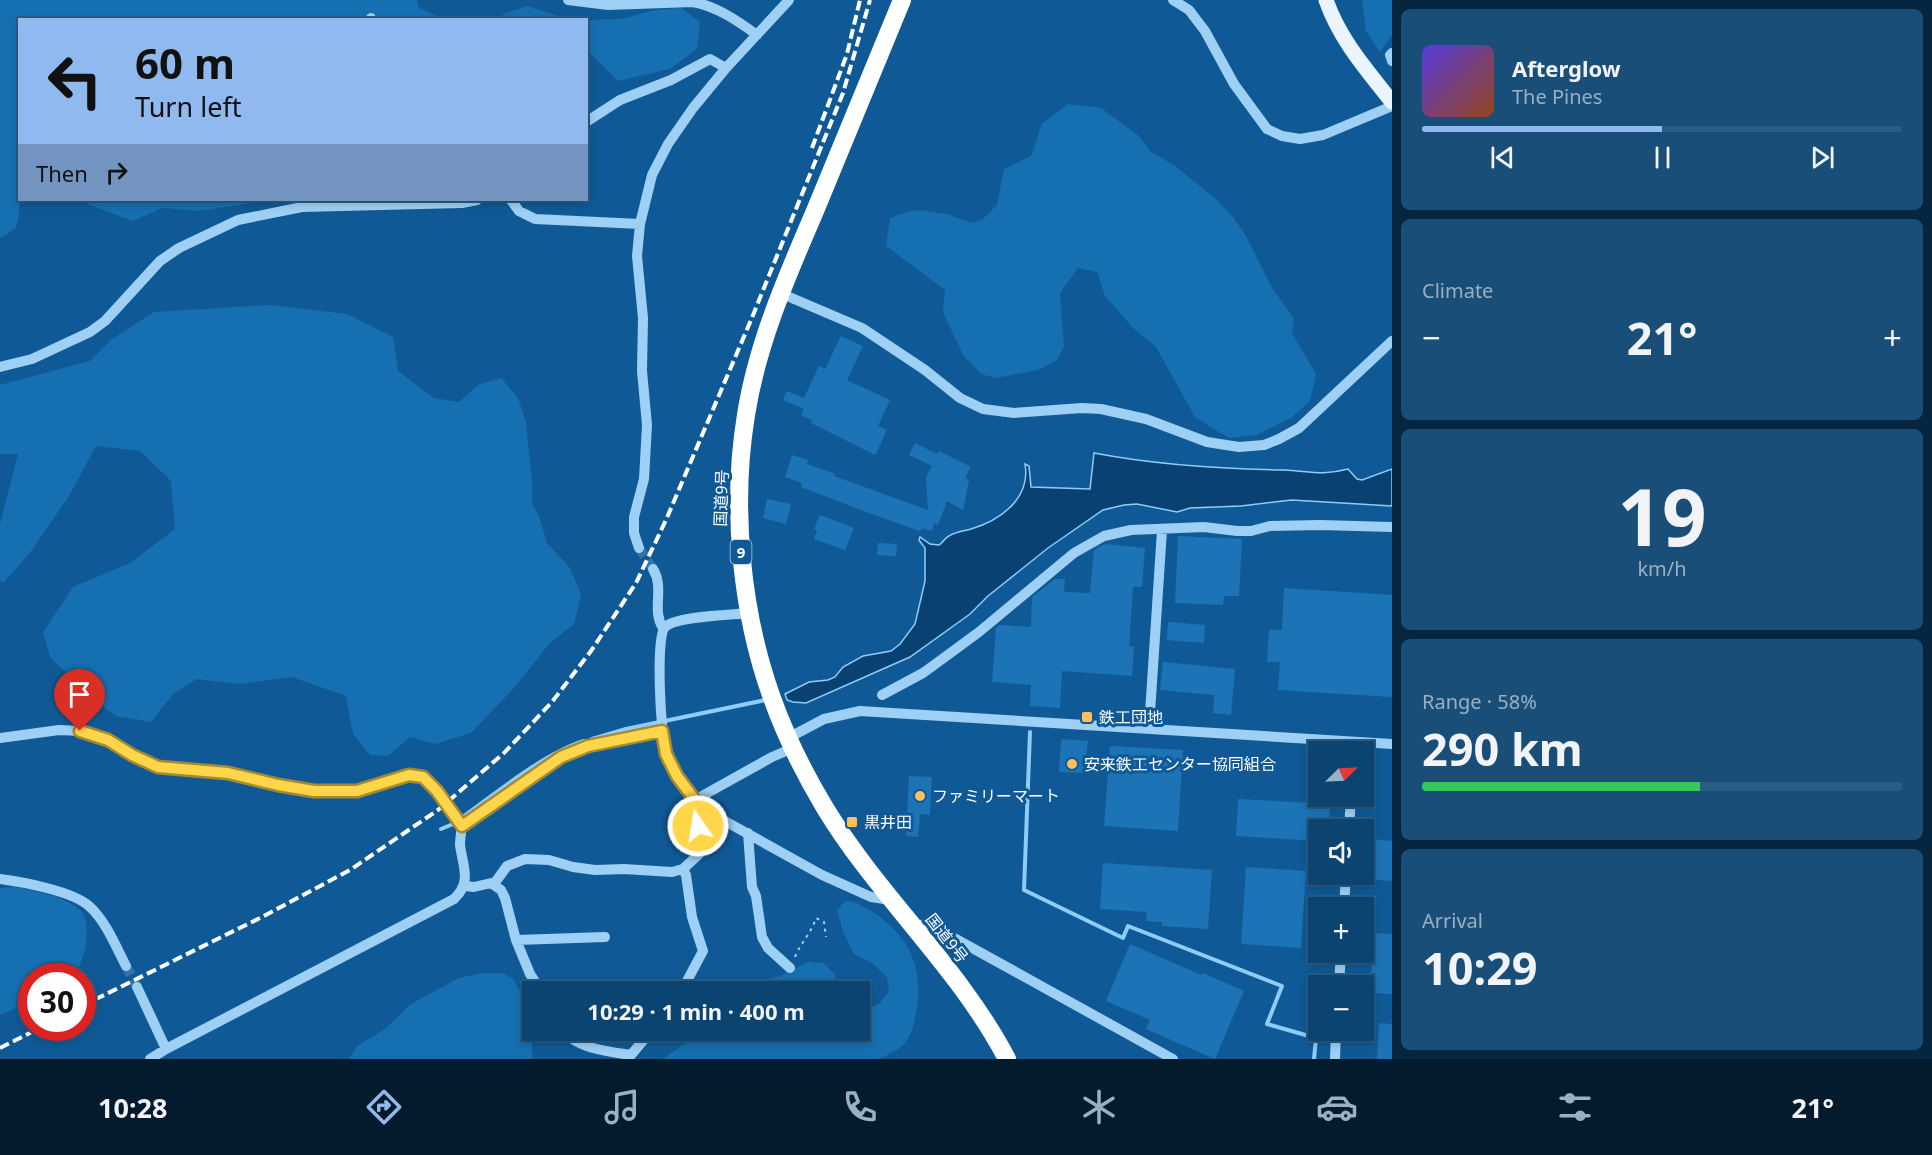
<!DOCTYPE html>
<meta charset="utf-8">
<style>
body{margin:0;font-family:"Noto Sans","Noto Sans JP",sans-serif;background:#194e78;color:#f1f3f6;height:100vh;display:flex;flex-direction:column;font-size:22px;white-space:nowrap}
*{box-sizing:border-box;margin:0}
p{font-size:20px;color:#9ab0c3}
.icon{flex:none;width:33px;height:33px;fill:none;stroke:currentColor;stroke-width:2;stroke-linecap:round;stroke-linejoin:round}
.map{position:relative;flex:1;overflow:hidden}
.panel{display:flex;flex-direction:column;gap:9px;padding:9px;background:#06253e;width:540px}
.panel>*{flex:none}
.hud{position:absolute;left:18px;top:18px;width:570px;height:183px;border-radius:0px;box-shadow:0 3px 9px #0003,0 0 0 2px #2b5c83;background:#90b9f0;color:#111;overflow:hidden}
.needle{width:39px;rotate:66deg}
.controls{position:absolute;left:1308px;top:741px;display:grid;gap:12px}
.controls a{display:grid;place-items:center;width:66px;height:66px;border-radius:0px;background:#0b4470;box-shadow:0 3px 9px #0003,0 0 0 2px #2b5c83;font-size:30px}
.speed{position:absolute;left:18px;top:963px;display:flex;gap:12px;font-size:30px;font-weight:700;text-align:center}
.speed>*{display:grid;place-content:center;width:78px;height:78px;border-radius:50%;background:#0b4470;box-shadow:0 3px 9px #0003,0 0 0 2px #2b5c83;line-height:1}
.speed .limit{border:9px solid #d22;background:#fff;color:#111}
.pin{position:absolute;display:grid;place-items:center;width:51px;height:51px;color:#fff;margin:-62px -26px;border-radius:50% 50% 50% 0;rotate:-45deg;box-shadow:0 0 6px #0007}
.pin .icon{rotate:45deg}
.me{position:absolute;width:66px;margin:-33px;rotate:347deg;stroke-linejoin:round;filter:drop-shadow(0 0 4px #0008)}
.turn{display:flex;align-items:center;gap:21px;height:126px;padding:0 18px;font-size:27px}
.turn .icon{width:78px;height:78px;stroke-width:2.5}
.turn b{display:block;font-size:42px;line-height:51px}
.then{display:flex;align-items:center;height:57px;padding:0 18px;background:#0003;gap:12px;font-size:22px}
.big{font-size:45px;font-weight:700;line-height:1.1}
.panel .card{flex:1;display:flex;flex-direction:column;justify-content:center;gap:9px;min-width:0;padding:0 21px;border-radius:9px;background:#194e78}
.panel .dial{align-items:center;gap:0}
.dial b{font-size:78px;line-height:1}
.song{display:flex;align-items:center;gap:18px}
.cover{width:72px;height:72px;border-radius:9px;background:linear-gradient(135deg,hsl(250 70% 55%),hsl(20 70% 35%))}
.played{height:6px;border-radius:3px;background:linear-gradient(90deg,#90b9f0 50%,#2b5c83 50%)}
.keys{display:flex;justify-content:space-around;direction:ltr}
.heat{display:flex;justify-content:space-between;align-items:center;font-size:33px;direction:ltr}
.charge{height:9px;border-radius:4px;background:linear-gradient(90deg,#34c759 58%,#2b5c83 0)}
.trip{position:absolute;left:522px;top:981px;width:348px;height:60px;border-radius:0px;background:#0b4470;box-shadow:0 3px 9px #0003,0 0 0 2px #2b5c83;font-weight:700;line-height:60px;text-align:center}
.menu{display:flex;height:96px;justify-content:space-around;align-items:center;background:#041b2d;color:#9ab0c3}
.menu .icon{width:42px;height:42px}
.menu .active{color:#90b9f0}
.menu b{font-size:27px;color:#f1f3f6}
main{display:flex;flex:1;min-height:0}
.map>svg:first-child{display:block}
.green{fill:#166fb1}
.water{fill:#094272;stroke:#8fccf8;stroke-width:1.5}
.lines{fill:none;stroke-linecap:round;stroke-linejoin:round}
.stream{stroke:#8fccf8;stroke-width:4}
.building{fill:#1c73b6}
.minor-tunnel{stroke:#3373a6;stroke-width:10;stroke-dasharray:10 5;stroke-linecap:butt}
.path{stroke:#9ecff4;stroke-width:2;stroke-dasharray:3 4.5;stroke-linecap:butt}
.minor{stroke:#9ecff4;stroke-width:10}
.major{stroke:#ebf5ff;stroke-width:15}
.highway{stroke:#fff;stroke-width:18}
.rail{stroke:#fff;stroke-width:4;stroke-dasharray:10 4.5;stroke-linecap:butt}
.route-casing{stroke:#a68a30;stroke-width:15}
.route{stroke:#ffd54a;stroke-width:10}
.poi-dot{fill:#ffbf61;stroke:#0f5a96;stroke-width:2}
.labels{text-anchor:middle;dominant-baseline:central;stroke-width:6;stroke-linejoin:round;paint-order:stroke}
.shield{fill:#0f5a96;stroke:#b7cee0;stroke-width:1.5}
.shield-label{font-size:15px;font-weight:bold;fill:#fff}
.street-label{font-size:16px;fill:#fff;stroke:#0f5a96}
.poi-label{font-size:16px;fill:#fff;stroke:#0f5a96;text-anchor:start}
</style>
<main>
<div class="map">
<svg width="1392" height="1059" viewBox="0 0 1392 1059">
<rect width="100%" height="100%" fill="#0f5a96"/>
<path class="green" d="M0 0H417L419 8 444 19 20 20 19 214 16 228 0 238Z
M1362 0H1392V35L1380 52 1366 31Z
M527 6 568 19H496L504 14Z
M681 8 700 22 697 49 670 69 618 81 587 50V20L621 19 655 10Z
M1068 104 1101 108 1139 136 1151 152 1175 166 1216 199 1233 217 1246 236 1272 288 1294 319 1292 333 1316 374 1310 401 1291 418 1256 435 1229 438 1195 417 1156 347 1133 328 1105 296 1097 272 1078 268 1060 293 1064 347 1057 360 1038 370 996 378 981 374 963 355 943 312 945 290 886 246 890 218 906 212 919 210 947 214 971 223 982 220 997 205 1004 169 1031 156 1042 124Z
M85 200H272L199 211 162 208 133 221 90 205Z
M270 305 347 314 393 337 398 371 434 398 459 402 478 385 501 378 518 398 526 422 532 481V503L540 519 547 543 570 568 581 595 574 624 549 644 513 689 471 733 435 744 410 737 388 756 370 755 353 734 346 696 292 677 240 684 197 679 173 694 151 722 116 716 90 697 50 657 43 632 73 587 130 563 175 529 171 481 140 451 96 446 69 496 29 554 3 583 0 580V524L18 454H0V385L90 361 112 339 154 312Z
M15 887C37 892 62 895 80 910 93 921 86 971 69 976 58 980 42 976 32 976L31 1002 0 1015V888Z
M851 901C900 921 927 960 916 1013 911 1042 905 1048 878 1059H663L691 1039 700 1031 860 1030V1012L880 1003 889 991 887 977 872 963 854 954 844 934 837 911 844 902Z
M808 962 824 963 835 975 837 991 755 992 767 979 781 976Z
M481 973H503L513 979 525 999 532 1027V1059H349L357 1046 385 1029 411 1004 459 978Z"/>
<path class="water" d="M1094 453C1157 465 1220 469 1284 470 1309 471 1322 476 1348 469L1357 479 1362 480 1392 469V506L1292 500 1241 506 1190 508 1177 512 1137 504 1124 505 1103 510 1048 548 988 596 970 614 910 657 806 703 793 702 787 700 785 694 809 682 828 680 835 677 843 667 863 656 891 651 900 644 915 624 922 594 925 581V548L919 540 920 537 930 544 939 545C943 543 944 538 949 536 955 532 964 531 971 529 1001 520 1031 498 1025 464L1029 466 1031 487 1090 489Z"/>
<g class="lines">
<path class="stream" d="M1030 732 1024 890 1123 938 1128 926 1282 986 1267 1024 1316 1038 1314 1059
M592 739 626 729 766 700
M441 829 453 824C490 798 542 754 584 741"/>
</g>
<path class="building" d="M841 336 863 346 847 380 890 400 878 426 887 430 875 455 811 423 812 420 801 415 804 409 783 400 787 391 804 398 819 366 825 369Z
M915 443 937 454 939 451 971 467 965 478 969 480 963 510 947 501 938 525 934 523 932 531 922 528 920 531 866 512 801 487 802 483 785 477 792 455 808 460 807 464 835 474 834 476 928 510 926 477 932 466 909 455Z
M767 499 791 504 786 524 763 518Z
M820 515 854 528 845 550 814 539 817 531 814 529Z
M1178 536 1242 539 1239 596H1224L1223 605 1175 603Z
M878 543 897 544 896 556 877 555Z
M1105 544 1145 548 1142 587H1133L1129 646 1134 647 1132 676 1062 671 1060 708 1030 706 1031 685 992 682 996 628 999 625 1031 627 1032 597 1055 579H1065L1064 592 1090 593 1094 550Z
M1284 588 1392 595V697L1278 690 1280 662H1267L1269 630H1282Z
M1168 622 1205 625 1204 643 1167 640Z
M1163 662 1235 669 1231 715 1213 713 1214 695 1160 690Z
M1061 739 1088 741 1084 773 1059 772Z
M1110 746 1183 750 1178 831 1104 826Z
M909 776 932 777 930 815 920 814 918 837 906 836Z
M1238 799 1330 804 1329 830H1318V841L1236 836Z
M1364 838 1392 841V881L1364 879Z
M1103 863 1212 870 1208 929 1162 926V922L1146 921 1147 912 1100 909Z
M1246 867 1306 871 1301 948 1241 944Z
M1374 933 1392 934V994L1370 993Z
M1130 944 1201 975 1203 973 1244 991 1215 1059 1146 1029 1150 1020 1106 1001Z
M1379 1023 1392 1024V1059H1377Z"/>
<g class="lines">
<path class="minor-tunnel" d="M639 548 653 569
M126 966 137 987"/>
<path class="path" d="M795 957C801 942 811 934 816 918L824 922 826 937"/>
<path class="minor" d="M568 0 608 5 693 2C716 6 738 21 757 35
M1173 0 1189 10 1205 31 1234 84 1267 129 1282 136 1300 139 1323 135 1392 106
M370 20 371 18
M1392 53 1390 55 1392 61
M586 122 620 100 671 80 710 59 726 68
M511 200 519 211 535 219 640 224
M780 293 862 328 925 370 960 398 983 409 1014 413 1082 408 1101 409 1146 419 1207 442 1239 447 1264 445 1279 439 1299 428 1392 341
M0 367 32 359 90 332 105 321 160 261 179 248 238 220 302 207 462 203 477 200
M639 548 634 533V517L644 479 647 425 642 371 643 318 637 256 640 224 652 175 668 144 693 108 726 68 789 0
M653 569C665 588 651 610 663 628
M750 613C732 615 676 616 665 627 655 637 661 738 666 754 672 775 688 797 705 810L822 875 871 897 884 899 888 897
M882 695 923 673 945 657 979 632 1074 553 1104 536 1131 530 1204 527 1237 531H1251L1270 526 1320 525 1392 527
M1149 728 1162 530
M0 738 59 730 80 731 108 740 132 755 158 767 228 773 278 785 314 791H357L409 775 423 777 437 791 462 826C461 833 460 839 460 845 463 867 472 882 454 899L166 1049 150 1059
M788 738 824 719 860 711 1392 744
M693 801 772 757 793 748
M462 826 561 757 588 745 662 731
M1349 830 1351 796
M748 833 752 887 756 896 762 937 768 948 790 968
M0 879C23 882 72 891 89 906 106 921 116 947 126 966
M494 884 507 866 525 859 549 860 573 867 595 870 624 869 672 872 683 869 699 854 697 804
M465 886 474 887 491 883 501 890 505 898 516 940 530 974 542 992
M1344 908 1346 874
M913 926 929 924 1173 1059
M516 940 605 937
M1339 986 1341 952
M137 987 166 1049
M681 992 703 951 692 917 686 875 683 869
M564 1030C576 1049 612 1052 631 1055L652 1030
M1335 1059 1336 1030"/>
<path class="major" d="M1326 0C1340 40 1366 69 1392 102"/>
<path class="highway" d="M902 0C873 70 844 140 815 211 787 276 757 344 746 415 731 506 741 612 772 698 786 737 804 773 825 808 879 897 959 967 1007 1059"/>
<path class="rail" d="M812 148 847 54 860 0
M82 1006 262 917 350 870 438 810 504 753 552 702 591 651 636 583 666 520 751 320 843 93 870 0
M0 1048 40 1028"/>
</g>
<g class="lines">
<defs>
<path id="route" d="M80 731 108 740 132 755 158 767 228 773 278 785 314 791H357L409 775 423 777 437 791 462 826 561 757 588 746 662 731 666 754 677 776 698 804V826"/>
</defs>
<use href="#route" class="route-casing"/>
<use href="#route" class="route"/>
</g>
<g class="poi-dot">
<rect x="1081" y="711" width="12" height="12" rx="3"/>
<circle cx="1072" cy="764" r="6"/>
<circle cx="920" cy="796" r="6"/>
<rect x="846" y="816" width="12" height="12" rx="3"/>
</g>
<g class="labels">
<rect class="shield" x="730.5" y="540" width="21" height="24" rx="4.5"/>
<g class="shield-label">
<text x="741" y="552">9</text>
</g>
<g class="street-label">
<text transform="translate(721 498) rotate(-88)">国道9号</text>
<text transform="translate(947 938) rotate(52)">国道9号</text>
</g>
<g class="poi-label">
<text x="1099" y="717">鉄工団地</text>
<text x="1084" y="764">安来鉄工センター協同組合</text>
<text x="932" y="796">ファミリーマート</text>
<text x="864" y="822">黒井田</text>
</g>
</g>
</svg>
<div class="controls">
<a><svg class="needle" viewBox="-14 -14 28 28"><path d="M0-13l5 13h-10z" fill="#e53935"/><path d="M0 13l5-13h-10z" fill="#9ab0c3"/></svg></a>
<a><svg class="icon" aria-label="sound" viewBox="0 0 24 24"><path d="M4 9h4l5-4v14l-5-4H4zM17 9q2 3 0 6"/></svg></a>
<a>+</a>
<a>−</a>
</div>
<div class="speed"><div class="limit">30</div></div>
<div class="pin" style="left:80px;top:731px;background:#d93025"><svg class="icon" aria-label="arrive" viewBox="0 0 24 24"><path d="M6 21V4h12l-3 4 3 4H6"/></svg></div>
<svg class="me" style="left:698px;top:826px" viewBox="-20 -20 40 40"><circle r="17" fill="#ffd54a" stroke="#fff" stroke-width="3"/><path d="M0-11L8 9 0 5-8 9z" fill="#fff"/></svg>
<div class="trip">10:29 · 1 min · 400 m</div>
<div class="hud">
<div class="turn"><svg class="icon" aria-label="left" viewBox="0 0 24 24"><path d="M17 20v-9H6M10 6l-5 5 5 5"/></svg><div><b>60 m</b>Turn left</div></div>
<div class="then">Then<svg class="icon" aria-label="right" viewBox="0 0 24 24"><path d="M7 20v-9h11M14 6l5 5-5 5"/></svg></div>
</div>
</div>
<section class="panel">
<div class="card">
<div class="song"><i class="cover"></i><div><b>Afterglow</b><p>The Pines</p></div></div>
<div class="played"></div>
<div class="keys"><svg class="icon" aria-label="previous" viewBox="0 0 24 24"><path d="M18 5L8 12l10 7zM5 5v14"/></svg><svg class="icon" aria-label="pause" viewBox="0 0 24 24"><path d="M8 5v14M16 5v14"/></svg><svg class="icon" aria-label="next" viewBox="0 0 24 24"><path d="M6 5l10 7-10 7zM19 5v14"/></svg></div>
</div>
<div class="card"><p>Climate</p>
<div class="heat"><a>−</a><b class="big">21°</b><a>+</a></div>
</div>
<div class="card dial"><b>19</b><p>km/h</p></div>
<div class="card"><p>Range · 58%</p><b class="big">290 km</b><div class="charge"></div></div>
<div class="card"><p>Arrival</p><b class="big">10:29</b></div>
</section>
</main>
<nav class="menu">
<b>10:28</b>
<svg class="icon active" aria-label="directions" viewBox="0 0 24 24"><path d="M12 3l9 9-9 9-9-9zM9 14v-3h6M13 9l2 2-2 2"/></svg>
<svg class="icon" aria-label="music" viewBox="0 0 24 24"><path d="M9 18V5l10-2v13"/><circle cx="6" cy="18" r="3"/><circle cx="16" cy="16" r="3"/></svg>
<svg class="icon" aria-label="phone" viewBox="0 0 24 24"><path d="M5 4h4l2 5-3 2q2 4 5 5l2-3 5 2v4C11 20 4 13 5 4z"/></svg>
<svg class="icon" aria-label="climate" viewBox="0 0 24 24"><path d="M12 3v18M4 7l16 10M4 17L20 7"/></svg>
<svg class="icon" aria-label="car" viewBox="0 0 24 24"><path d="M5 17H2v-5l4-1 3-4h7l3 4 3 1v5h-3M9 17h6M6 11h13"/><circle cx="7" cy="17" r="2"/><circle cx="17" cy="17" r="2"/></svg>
<svg class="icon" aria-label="filters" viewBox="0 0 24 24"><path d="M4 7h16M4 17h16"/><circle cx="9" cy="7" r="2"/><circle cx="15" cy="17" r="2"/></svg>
<b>21°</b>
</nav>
